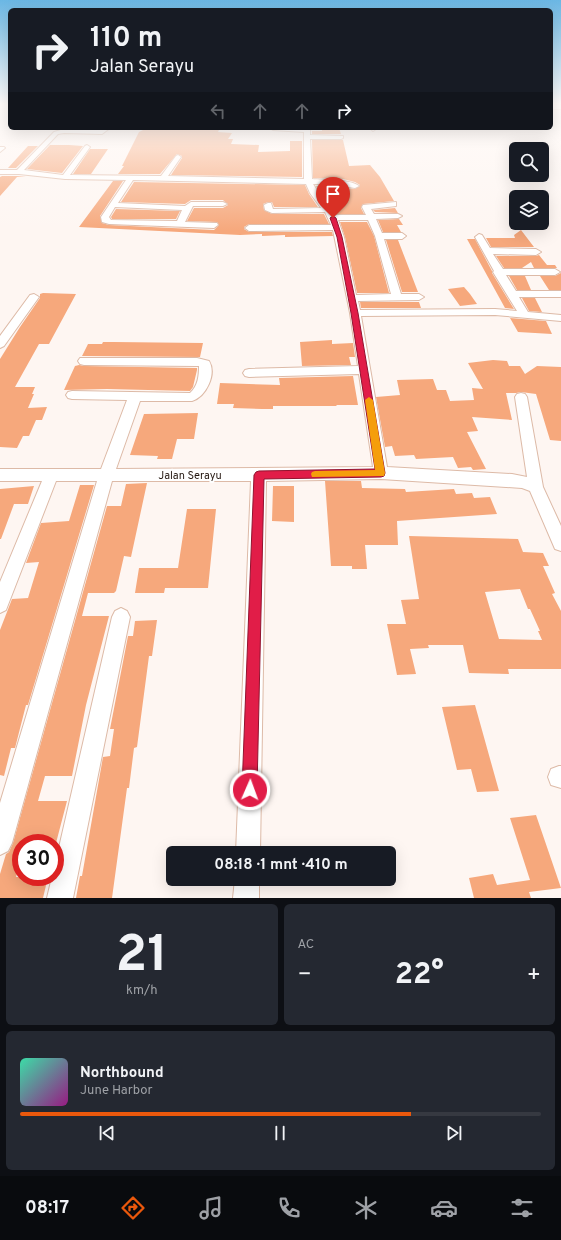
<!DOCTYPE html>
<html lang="id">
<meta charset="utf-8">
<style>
body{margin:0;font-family:Overpass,sans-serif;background:#242831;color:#f1f3f6;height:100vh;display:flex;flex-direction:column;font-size:15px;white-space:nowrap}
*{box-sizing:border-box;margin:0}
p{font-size:13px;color:#9ea1a6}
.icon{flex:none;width:22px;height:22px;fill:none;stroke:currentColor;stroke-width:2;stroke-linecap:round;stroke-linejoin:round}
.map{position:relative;height:898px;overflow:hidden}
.sheet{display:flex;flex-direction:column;gap:6px;padding:6px;background:#0d0f14;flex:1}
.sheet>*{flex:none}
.banner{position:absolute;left:8px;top:8px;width:545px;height:122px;border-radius:6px;box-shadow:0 4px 16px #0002;background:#171b24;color:#f1f3f6;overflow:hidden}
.buttons{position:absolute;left:509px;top:142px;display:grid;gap:8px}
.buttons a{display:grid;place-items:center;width:40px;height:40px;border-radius:6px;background:#171b24;box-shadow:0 4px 16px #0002;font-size:20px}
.speed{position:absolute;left:12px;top:834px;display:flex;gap:8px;font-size:20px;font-weight:700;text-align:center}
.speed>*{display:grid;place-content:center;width:52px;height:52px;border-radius:50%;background:#171b24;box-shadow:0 4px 16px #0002;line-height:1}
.speed .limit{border:6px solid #d22;background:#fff;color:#111}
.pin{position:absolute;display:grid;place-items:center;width:34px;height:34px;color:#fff;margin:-41px -17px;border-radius:50% 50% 50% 0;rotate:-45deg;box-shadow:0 0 4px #0007}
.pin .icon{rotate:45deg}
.me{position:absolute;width:44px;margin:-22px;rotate:2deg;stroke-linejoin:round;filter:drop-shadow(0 0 3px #0008)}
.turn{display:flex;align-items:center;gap:14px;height:84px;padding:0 16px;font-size:18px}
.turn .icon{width:52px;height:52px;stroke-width:2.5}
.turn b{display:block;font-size:28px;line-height:34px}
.lanes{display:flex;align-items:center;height:38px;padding:0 16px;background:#0003;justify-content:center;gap:20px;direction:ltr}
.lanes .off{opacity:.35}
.big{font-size:30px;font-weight:700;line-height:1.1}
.sheet .tile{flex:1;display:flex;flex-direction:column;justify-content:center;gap:6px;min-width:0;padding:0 14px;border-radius:6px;background:#242831}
.sheet .dial{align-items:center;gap:0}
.dial b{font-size:52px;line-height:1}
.song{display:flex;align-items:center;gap:12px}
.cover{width:48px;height:48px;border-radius:6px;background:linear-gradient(135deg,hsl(160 70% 55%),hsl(310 70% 35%))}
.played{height:4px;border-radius:2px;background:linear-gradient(90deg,#ea580c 75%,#363941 75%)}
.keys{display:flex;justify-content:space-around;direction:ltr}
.heat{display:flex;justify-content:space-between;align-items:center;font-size:22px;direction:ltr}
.sheet .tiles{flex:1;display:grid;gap:6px;grid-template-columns:1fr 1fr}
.tile:last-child{grid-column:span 2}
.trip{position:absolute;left:166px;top:846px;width:230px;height:40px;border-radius:6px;background:#171b24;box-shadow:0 4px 16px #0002;font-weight:700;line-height:40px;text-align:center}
.tabs{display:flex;height:64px;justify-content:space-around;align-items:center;background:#090b0e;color:#9ea1a6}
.tabs .icon{width:28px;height:28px}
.tabs .selected{color:#ea580c}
.tabs b{font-size:18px;color:#f1f3f6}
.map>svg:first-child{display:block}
.building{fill:#f6a87c;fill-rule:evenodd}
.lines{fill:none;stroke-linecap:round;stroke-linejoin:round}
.street-casing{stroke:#ddbaa7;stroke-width:2}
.street{fill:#fff;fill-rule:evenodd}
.route{fill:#e11d48;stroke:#92132f}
.slow{fill:#f59e0b}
.labels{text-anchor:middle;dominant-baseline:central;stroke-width:4;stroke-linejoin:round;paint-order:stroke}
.street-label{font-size:11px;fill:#251811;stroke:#fff}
</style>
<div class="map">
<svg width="561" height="898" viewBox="0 0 561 898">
<rect width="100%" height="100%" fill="#fef6f2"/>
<path class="building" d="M158 128 203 130 205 128H220L218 132 232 133 228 139H233L231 144 259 145 258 152 290 151V141H302V177L171 175 182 158V156L177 154 160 174H118L124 166H122L139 132 143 130H156Z
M322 128H339L341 134H312V131H322Z
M312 140H343L349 166 370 165 380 177 394 201 363 204 361 208 364 214H336L316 186H331L355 189 360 185 355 182 343 179 313 178Z
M50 145H69L83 146 62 173 27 169Z
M28 146H38L16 168H8Z
M90 149H108L91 174H73Z
M2 176H26L17 177 0 196V177Z
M113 181H123L100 216 102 223 109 225 214 230 219 225 217 222 187 221 194 208H223L228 205 223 200H191L185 204 121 202 134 182 305 185 309 194 318 207H274L272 202H268L263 204 264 210 272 214H324L329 224H249L244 227V229L249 232H332L333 236 285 237V235L262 236V234L240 235 79 227Z
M395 208 398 213 375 212 373 210Z
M116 209 180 211 176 219H112L111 217Z
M399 219 403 225H397L401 232H383L378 220Z
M340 222H367L374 236 389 293H357L345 237Z
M521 230 534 247H491L486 238H515L514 235Z
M467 239H475L492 271V273L514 309 505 308Z
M386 240H398L418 292H402Z
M539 255 547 265H555L557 268H534L531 262 522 268H504L496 256H536Z
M561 273V290H549L540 276H555Z
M509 276H525L531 290H517Z
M464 287 470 294 477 304 460 306 448 289Z
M43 293 76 294 49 344H39L15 387H35L32 394H34L28 408 47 407 42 420H36L29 436H23L17 448 0 447V359L20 327 40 298V294Z
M522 298H535L542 312 529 311Z
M360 302H419L421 308H361Z
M510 318 546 321 552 334 518 332Z
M332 340V344L353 343 355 357H349L351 365 302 366 300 342Z
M103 342H114L203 343 200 357 82 356 88 344H102Z
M493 360 507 361 509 366H520L525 374 537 366 561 367V441L550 440 536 394 521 392 516 393H506L512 420 472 417 478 431 467 432 486 469 473 470 471 467 458 468 453 457 416 459 414 455 395 456 392 446 385 447 376 397 400 395 397 380 433 379 437 390H446L450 401 474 400 472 388 483 389 468 363Z
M79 365 84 366 197 368V370L193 387 190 391 107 389 64 390 75 366Z
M353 376 358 405H336L337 406H273V409H262L233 408 234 404H217L220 383 280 385 279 378Z
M198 413 194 439H177L172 459H157L158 456 130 455 144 414Z
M325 481H361L362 488 405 489 406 492 454 489 456 494 472 493 474 498 490 497 497 514 397 521 398 545H365L367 569H352V566H331Z
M147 483 131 557 124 556 116 591 114 593H88L82 616H109L86 705 72 776H45L38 801H67L56 843H21V859L16 877H48L43 898H0V874L6 854 9 852 13 843 107 506H121L126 484Z
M80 485H94L28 705H26L15 748H11L4 776 0 775V630L12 599 28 598 39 562 26 563 41 523 69 521Z
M34 486 28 504H14L1 539H0V489Z
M273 486H294V522L272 521Z
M187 509H216L208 588H165L164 593H135L139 568H178Z
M409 536 518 539 523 552 543 553 549 566H543L555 593 552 594 561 611V669H508L509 674 469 673 463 645H428L429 648 410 649 416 674 397 675 387 624H406L401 600 419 599ZM520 589 528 609H530L540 631H538L542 640 499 639 485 592Z
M157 620 152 656H149L137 747 134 748 129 788H127L112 898H76L80 876H82L103 757 110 756 114 729H110L128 636H133L135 621Z
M475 705 499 791 477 792 471 769 457 770 442 707Z
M536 815 561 888 529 892 531 898H474L469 878 493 874 497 885 530 880 510 818Z"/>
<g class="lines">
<defs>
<path id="street" d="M551 105H561V109H551Z
M103 128H110L102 134 64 133 58 134 24 170 63 175 85 146 87 145 90 147 70 175 161 176 176 156 178 155 181 157 168 176 304 179V132L273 130 270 128H310V135L343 136V138L341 139H310L312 179C323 180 350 179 359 186L355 188 331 184H313L318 192 335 215H366L362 207 363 205 396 202V206L371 209 374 214H398L402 216 398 218 376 219 382 233H402L406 236 402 239H384L401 294H419L424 297 419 300 358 301 360 310 495 309 517 311 493 272 494 271 475 237 479 234 482 235 490 248 536 249 541 252 536 255 493 254 503 269H555L560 272 555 275H506L516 291H561V297H519L528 312 561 315V321L495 315 361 316 387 467 512 474 527 477 515 397 517 394 521 393 525 394 527 397 543 487 561 526V551L555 549 530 491 522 488 381 479 266 481 260 853H236L251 481H112L12 843 8 851 0 855V803L97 481H56L6 610 0 613V582L42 481H0V469H101L127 400 72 399 68 398 66 395 68 392 72 391 190 393C198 386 199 376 199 366H197L84 365 80 364 78 361 80 358H197L209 361C217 374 206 397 192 401H140L116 469 373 467 359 374 249 377 245 376 243 373 245 370 249 369 358 366 350 313 333 230 249 231 245 228 249 225H331L325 212 272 213 265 210 264 205 268 203H271L273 209 321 208 310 193 306 184 133 180 118 203 185 206 191 202H223L227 204 223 206H193L185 222 217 223 218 225 214 228 109 224 102 222 101 217 126 180 65 179 19 174H0V170H17L54 132 64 129 101 130ZM115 207 182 210 177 221 111 220 109 217ZM338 220H368L375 236 391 294 356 295 344 237Z
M370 128H376V129L373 131Z
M0 147H4L5 148 0 152Z
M34 294 39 297 4 346 0 348V336L30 295Z
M121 608 127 611 130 617 73 898H47L52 877H55V865L112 617 115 611Z
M559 766H561V788L551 785 548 777 551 769Z
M235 879H259V898H233Z"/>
</defs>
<use href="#street" class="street-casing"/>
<use href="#street" class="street"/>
</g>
<linearGradient id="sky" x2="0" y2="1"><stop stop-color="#6bb7e4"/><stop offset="0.45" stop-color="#fffbf9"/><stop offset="1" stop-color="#fffbf9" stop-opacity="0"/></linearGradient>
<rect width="561" height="231" fill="url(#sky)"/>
<path class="route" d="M333 216 336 218 342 237 358 313 385 473 384 476 381 477 264 479 257 790 255 795 250 797 244 795 242 790 254 475 256 472 259 471 375 469 351 313 337 237 330 218Z"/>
<path class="slow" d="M369 397 373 400 385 473 384 476 312 477 311 474 312 472 315 471 375 470 365 400Z"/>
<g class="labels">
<g class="street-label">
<text x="190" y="476">Jalan Serayu</text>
</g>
</g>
</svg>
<div class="buttons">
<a><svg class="icon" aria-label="search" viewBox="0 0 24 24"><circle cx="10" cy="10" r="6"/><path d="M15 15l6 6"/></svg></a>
<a><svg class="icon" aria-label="layers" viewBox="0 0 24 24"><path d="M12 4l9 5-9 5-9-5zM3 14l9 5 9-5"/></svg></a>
</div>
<div class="speed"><div class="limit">30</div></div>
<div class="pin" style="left:333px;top:218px;background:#d93025"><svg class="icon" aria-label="arrive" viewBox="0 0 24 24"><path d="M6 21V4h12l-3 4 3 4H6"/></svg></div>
<svg class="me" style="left:250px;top:790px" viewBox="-20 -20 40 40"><circle r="17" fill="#e11d48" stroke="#fff" stroke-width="3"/><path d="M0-11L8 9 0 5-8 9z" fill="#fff"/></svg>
<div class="trip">08:18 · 1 mnt · 410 m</div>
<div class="banner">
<div class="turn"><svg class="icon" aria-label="right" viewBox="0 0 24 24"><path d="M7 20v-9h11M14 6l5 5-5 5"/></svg><div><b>110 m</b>Jalan Serayu</div></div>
<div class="lanes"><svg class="icon off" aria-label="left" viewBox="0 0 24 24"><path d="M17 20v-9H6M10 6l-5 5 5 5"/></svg><svg class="icon off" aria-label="ahead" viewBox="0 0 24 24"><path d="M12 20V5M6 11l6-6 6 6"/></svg><svg class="icon off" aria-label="ahead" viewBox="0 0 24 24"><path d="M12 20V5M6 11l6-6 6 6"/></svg><svg class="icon" aria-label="right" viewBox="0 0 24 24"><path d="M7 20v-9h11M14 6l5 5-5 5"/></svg></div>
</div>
</div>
<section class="sheet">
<div class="tiles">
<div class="tile dial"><b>21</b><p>km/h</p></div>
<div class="tile"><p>AC</p>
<div class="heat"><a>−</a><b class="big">22°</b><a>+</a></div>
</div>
<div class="tile">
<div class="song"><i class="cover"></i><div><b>Northbound</b><p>June Harbor</p></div></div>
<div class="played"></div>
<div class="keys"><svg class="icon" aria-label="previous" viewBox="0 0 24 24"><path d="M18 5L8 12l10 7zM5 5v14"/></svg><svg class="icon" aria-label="pause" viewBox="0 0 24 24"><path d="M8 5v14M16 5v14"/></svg><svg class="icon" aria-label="next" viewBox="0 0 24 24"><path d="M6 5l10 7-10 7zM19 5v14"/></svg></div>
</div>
</div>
</section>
<nav class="tabs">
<b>08:17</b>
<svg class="icon selected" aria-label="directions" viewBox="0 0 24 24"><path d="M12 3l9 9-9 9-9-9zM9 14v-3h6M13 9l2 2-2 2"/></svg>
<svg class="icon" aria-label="music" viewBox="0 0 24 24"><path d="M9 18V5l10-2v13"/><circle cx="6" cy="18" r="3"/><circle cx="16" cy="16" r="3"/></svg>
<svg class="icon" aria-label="phone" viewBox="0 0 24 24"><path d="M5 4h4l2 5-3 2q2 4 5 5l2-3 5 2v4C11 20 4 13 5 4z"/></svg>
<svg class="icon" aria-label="climate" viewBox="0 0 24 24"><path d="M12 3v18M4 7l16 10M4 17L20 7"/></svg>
<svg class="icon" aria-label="car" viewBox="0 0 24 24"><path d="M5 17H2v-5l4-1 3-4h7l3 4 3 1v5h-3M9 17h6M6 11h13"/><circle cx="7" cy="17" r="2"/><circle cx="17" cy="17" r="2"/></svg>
<svg class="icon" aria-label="filters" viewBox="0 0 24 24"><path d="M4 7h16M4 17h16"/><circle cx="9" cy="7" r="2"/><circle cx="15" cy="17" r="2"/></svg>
</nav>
